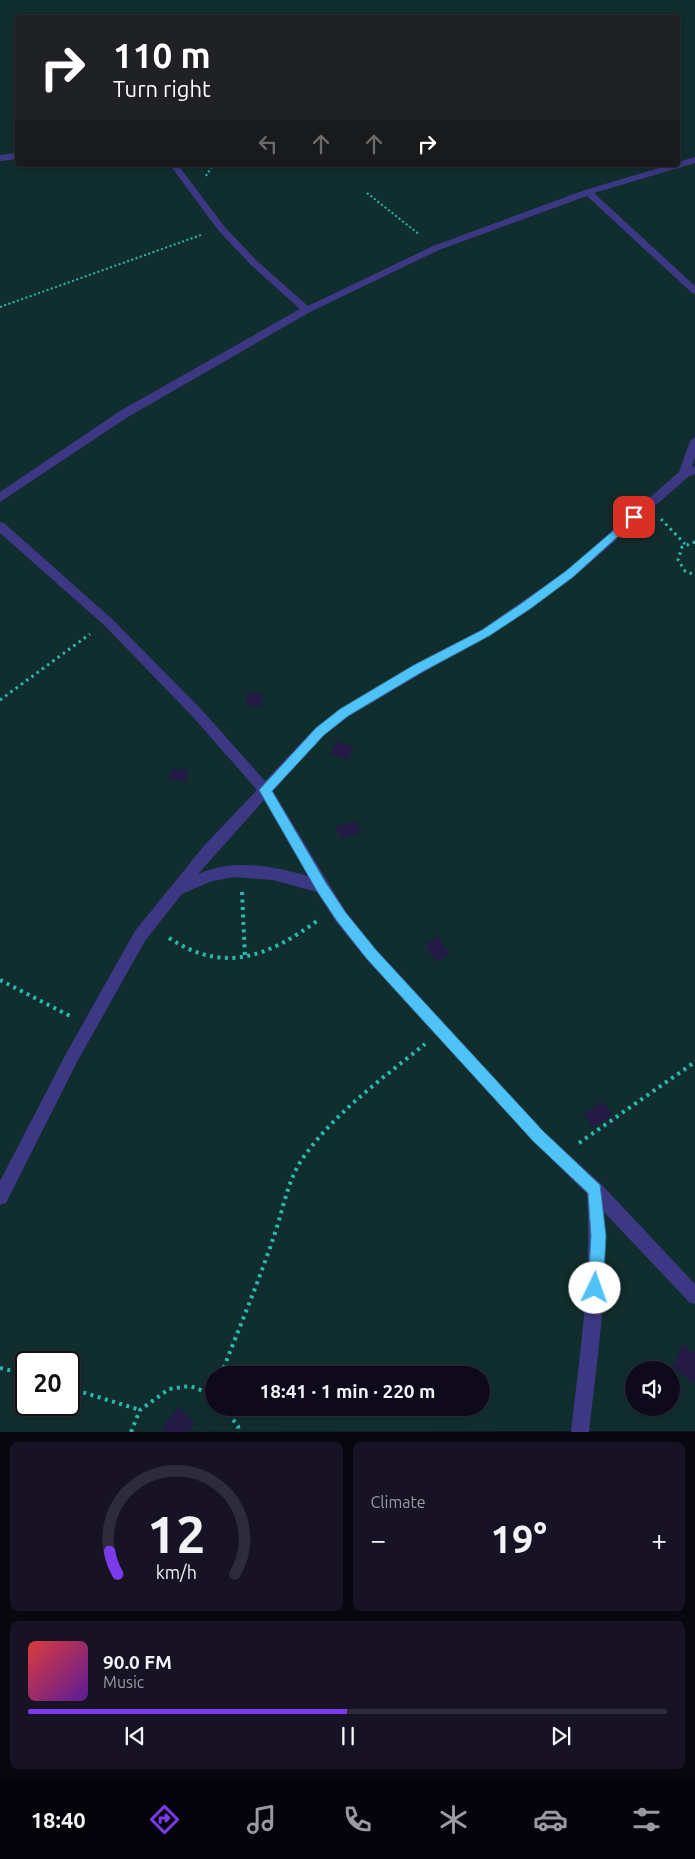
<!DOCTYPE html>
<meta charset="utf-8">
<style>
body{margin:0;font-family:Ubuntu,sans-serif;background:#171324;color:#f1f3f6;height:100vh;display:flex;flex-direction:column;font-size:19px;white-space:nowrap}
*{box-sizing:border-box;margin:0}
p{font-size:16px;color:#9b9aa3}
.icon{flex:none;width:28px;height:28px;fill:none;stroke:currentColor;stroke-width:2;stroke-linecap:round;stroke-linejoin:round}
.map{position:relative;height:1432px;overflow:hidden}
.sheet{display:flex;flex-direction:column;gap:10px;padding:10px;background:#08060f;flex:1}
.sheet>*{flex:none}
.hud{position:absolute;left:15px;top:15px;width:665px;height:152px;border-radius:5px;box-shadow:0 2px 8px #0003,0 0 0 1px #2e2b3a;background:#202124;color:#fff;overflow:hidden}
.controls{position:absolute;left:625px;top:1361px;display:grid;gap:10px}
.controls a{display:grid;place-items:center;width:55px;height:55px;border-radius:50%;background:#0e0a1b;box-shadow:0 2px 8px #0003,0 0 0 1px #2e2b3a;font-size:25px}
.speed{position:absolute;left:15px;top:1351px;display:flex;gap:10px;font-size:25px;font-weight:700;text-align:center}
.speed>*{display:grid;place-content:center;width:65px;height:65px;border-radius:50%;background:#0e0a1b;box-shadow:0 2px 8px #0003,0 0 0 1px #2e2b3a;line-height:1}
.speed .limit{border:2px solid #111;border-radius:8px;background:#fff;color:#111}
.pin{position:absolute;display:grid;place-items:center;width:42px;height:42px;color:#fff;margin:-21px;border-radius:10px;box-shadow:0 2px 8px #0006}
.me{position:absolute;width:55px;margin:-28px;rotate:3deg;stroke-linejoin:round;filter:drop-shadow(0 0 4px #0008)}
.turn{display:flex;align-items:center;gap:18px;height:105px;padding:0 15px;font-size:22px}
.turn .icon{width:65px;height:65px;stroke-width:2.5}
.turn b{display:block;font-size:35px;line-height:42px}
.lanes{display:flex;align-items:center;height:48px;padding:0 15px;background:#0003;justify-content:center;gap:25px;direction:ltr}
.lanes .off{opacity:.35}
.big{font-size:38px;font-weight:700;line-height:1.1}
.sheet .widget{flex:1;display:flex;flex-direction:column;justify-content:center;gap:8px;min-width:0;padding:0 18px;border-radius:8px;background:#171324}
.sheet .dial{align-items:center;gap:0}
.dial svg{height:130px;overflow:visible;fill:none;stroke:#2e2b3a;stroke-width:7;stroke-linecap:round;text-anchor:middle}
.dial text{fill:#f1f3f6;stroke:none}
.song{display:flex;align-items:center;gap:15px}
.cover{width:60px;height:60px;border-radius:8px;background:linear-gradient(135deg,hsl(0 70% 55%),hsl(270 70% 35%))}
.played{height:5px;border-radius:2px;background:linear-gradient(90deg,#7c3aed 50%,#2e2b3a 50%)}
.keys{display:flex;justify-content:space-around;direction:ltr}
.heat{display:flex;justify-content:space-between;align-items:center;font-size:28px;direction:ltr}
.sheet .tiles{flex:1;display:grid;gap:10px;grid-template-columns:1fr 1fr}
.widget:last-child{grid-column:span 2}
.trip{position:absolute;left:205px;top:1366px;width:285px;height:50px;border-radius:25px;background:#0e0a1b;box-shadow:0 2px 8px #0003,0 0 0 1px #2e2b3a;font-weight:700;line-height:50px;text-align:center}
.tab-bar{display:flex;height:80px;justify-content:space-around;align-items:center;background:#06040b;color:#9b9aa3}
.tab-bar .icon{width:35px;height:35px}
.tab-bar .selected{color:#7c3aed}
.tab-bar b{font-size:22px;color:#f1f3f6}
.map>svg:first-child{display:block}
.green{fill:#112e2e;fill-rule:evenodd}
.building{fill:#231a45}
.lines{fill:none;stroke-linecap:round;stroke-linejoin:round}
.path-far2{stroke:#2cb8b1;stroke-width:2;stroke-dasharray:2 2.5;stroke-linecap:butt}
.path-far1{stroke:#2cb8b1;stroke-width:3;stroke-dasharray:2.5 4;stroke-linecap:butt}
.path{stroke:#2cb8b1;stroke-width:4;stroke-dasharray:3 4.5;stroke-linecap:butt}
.service{fill:#3c3884;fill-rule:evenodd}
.route{fill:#4fc3f7;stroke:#337fa1}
</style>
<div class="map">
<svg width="695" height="1432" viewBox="0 0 695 1432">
<rect width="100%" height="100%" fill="#120e24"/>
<path class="green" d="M0 0H695V1431L0 1432ZM18 18H678V165H18ZM26 1362H69V1405H26ZM634 1370H671V1408H634ZM214 1375H481V1408H214Z"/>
<path class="building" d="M247 693H263L262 706 246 705Z
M337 741 354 747 348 760 331 754Z
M171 769 188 770 187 781H169Z
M357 821 361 832 340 839 336 827Z
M438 936 450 954 437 962 425 944Z
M603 1101 613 1115 593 1128 584 1114Z
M683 1344 695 1353V1384L672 1367Z
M179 1407 195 1423 188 1432H165L162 1428Z"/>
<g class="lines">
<path class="path-far2" d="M206 176 213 165
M367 193 420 235
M0 307 201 235"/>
<path class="path-far1" d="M661 519 685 544
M695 542 682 547 678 560 685 571 695 575
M0 700 90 634"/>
<path class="path" d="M242 892 245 957
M169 938C224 974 267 957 317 921
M0 980 70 1016
M579 1143 695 1062
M0 1368 26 1374
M221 1375C239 1328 259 1281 275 1233 284 1206 288 1178 305 1155 337 1111 383 1078 425 1044
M69 1388 140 1410
M224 1408 238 1426 239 1432
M131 1432 140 1410 169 1389 190 1386 214 1395"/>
<path class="service" d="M18 153V159L0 161V155Z
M695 157V163L594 193 695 286V294L692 293 587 196 439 250 310 312 128 417 0 502V492L120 411 300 309 251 265 218 230 170 165H178L224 226 257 261 308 306 433 246 585 190 669 165H678V162Z
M695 437V457L692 467 695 466V474L688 477 574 577 530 609 489 636 422 673 348 717 324 735 273 791 346 912 377 950 543 1131 601 1184 695 1284V1304L689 1302 604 1212C609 1285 597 1359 589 1432H571C580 1352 592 1273 587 1194L533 1141 367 960 336 922 317 892 273 880 235 877 212 881 182 894 145 941 77 1062 6 1203 0 1205V1181L67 1052 135 931 203 847 257 790 193 717 104 625 0 533V522L4 523 112 619 201 709 265 781 316 727 340 709 414 665 481 630 566 571 679 472 690 441ZM264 800 308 876C272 866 234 858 198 874Z"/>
</g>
<path class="route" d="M634 513 639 517 637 519 573 577 530 609 489 636 422 672 348 716 324 735 272 791 326 883 346 913 376 950 543 1131 600 1185 606 1236 603 1288 600 1294 595 1296 590 1294 588 1288 591 1236 588 1193 533 1141 367 959 337 921 317 891 259 790 316 728 340 709 414 665 482 630 522 603 566 571Z"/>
</svg>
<div class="controls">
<a><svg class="icon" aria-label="sound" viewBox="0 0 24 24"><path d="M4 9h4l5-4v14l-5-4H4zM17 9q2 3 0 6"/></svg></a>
</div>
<div class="speed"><div class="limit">20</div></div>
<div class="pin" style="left:634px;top:517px;background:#d93025"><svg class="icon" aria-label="arrive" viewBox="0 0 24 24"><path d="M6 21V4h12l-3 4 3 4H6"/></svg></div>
<svg class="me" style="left:595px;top:1288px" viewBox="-20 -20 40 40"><circle r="19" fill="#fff"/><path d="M0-13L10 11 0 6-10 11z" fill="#4fc3f7"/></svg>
<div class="trip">18:41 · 1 min · 220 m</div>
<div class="hud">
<div class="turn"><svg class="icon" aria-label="right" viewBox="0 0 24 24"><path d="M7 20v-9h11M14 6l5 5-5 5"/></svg><div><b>110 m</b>Turn right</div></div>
<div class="lanes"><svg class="icon off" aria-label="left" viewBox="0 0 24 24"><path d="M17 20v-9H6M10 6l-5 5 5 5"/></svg><svg class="icon off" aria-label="ahead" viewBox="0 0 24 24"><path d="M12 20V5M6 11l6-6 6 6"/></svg><svg class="icon off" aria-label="ahead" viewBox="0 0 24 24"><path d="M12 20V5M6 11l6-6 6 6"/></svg><svg class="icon" aria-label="right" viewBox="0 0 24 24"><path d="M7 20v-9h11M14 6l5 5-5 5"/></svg></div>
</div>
</div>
<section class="sheet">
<div class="tiles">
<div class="widget dial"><svg viewBox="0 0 100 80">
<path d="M14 69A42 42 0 1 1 86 69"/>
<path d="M14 69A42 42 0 0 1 9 55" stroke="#7c3aed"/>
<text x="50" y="56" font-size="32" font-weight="700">12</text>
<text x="50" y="72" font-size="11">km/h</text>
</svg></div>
<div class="widget"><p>Climate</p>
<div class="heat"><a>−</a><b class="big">19°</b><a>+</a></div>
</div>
<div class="widget">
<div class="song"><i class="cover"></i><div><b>90.0 FM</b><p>Music</p></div></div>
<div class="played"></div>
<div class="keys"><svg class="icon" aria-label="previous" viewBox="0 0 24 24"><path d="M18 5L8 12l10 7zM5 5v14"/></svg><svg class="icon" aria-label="pause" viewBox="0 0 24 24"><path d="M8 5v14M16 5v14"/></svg><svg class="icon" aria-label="next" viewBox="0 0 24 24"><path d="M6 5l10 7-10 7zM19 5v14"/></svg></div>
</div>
</div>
</section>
<nav class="tab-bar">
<b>18:40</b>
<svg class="icon selected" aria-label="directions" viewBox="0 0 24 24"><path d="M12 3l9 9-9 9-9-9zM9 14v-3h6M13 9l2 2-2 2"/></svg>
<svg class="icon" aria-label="music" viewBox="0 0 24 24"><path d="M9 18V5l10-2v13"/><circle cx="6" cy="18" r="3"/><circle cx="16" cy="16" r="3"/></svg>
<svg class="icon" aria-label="phone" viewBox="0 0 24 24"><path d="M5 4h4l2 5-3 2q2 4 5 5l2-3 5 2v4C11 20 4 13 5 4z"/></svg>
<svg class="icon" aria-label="climate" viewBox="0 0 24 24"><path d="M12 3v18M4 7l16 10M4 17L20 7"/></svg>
<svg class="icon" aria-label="car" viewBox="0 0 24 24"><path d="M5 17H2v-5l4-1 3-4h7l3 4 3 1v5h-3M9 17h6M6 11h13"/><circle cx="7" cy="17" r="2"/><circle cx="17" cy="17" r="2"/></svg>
<svg class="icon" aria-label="filters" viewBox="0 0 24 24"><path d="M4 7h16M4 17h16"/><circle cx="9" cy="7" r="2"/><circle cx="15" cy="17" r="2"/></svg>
</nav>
